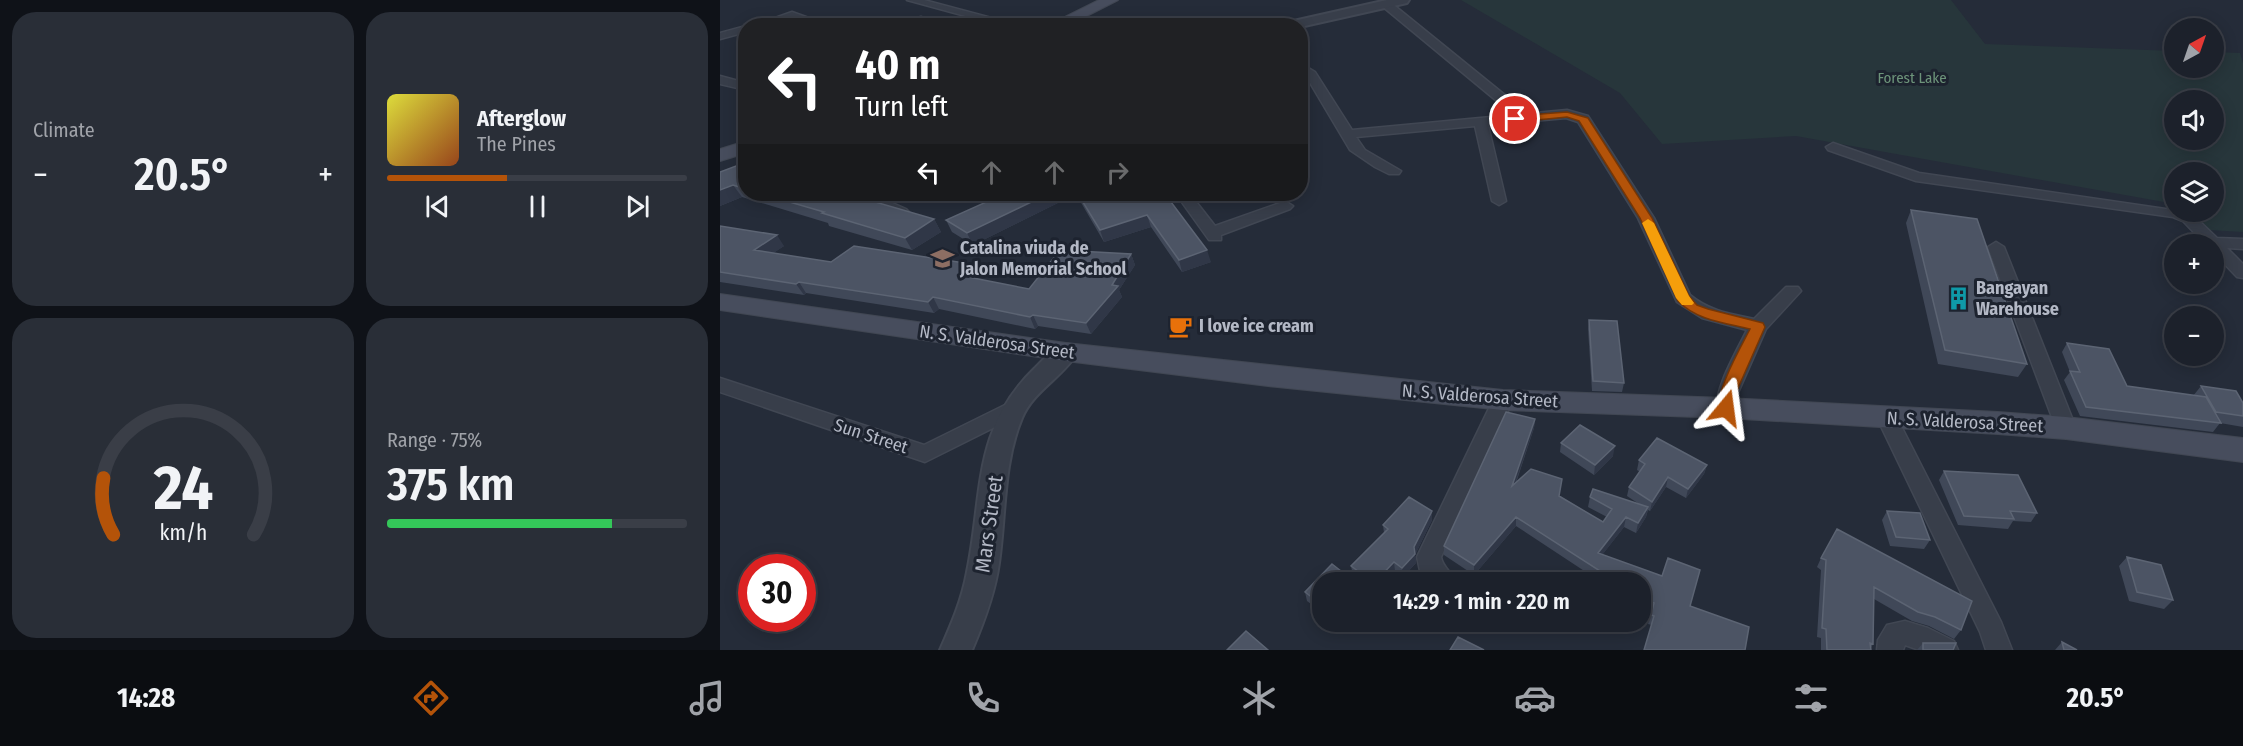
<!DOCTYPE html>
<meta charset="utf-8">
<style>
body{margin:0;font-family:"Fira Sans Condensed",sans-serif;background:#292e37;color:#f1f3f6;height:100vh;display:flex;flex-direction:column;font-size:22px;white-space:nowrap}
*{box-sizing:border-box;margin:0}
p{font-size:20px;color:#a0a3a9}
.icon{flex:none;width:33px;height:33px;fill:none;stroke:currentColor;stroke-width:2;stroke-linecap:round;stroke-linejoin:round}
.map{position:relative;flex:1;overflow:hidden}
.drawer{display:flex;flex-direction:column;gap:12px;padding:12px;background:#0f1218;width:720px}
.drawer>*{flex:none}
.hud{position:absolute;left:18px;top:18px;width:570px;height:183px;border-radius:24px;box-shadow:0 3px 15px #0003,0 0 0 2px #3a3e47;background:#202124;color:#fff;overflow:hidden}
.needle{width:39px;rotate:40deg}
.buttons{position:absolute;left:1444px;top:18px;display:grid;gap:12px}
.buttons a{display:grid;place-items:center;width:60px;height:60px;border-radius:50%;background:#1c212b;box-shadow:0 3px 15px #0003,0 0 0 2px #3a3e47;font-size:30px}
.speed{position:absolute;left:18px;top:554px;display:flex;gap:12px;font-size:30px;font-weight:700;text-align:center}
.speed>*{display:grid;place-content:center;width:78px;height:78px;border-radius:50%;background:#1c212b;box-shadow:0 3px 15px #0003,0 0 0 2px #3a3e47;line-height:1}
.speed .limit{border:9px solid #d22;background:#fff;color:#111}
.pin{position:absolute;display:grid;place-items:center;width:51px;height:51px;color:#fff;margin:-26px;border:3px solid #fff;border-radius:50%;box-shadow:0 2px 6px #0007}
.me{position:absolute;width:66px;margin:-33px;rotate:16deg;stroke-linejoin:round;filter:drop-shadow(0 0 4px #0008)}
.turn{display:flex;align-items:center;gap:21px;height:126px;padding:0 18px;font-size:27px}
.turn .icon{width:78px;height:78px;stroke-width:2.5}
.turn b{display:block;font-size:42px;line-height:51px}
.lanes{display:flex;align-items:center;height:57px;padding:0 18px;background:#0003;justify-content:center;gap:30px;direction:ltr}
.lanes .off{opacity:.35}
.big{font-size:45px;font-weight:600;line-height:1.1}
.drawer .widget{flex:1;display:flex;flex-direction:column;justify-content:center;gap:9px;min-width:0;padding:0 21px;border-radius:24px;background:#292e37}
.drawer .dial{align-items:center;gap:0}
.dial svg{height:156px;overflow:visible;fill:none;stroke:#3a3e47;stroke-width:7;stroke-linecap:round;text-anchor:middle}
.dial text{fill:#f1f3f6;stroke:none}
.song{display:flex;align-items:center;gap:18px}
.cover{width:72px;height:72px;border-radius:9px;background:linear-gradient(135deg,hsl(60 70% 55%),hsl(20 70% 35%))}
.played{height:6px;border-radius:3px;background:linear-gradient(90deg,#b45309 40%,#3a3e47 40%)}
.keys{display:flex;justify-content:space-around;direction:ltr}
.heat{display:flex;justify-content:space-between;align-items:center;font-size:33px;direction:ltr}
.charge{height:9px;border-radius:4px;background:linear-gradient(90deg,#34c759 75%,#3a3e47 0)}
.drawer .tiles{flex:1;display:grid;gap:12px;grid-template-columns:repeat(2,1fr)}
.trip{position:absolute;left:592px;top:572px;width:339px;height:60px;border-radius:24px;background:#1c212b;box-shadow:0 3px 15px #0003,0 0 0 2px #3a3e47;font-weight:600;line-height:60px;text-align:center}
.tab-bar{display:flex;height:96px;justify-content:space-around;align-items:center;background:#0b0d11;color:#a0a3a9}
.tab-bar .icon{width:42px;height:42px}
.tab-bar .on{color:#b45309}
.tab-bar b{font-size:27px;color:#f1f3f6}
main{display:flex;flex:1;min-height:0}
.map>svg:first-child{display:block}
.green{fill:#27363b;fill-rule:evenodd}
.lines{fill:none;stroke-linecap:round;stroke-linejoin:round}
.minor-casing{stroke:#414753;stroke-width:3}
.tertiary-casing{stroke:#414753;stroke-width:4}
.secondary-casing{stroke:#414753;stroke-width:2}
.minor{fill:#383e4a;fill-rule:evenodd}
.tertiary{fill:#383e4a;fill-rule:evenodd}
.secondary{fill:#474d5d;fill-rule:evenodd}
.wall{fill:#404858}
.shaded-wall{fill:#303747}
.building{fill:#4c5464;stroke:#5c6473;stroke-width:1.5}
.route{fill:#b45309;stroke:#753606;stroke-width:1.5}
.slow{fill:#f59e0b}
.labels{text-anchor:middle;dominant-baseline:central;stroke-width:6;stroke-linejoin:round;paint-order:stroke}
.far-park-label{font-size:15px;fill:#6d947a;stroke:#1d232f}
.poi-label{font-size:18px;font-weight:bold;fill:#b4b9c6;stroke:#1d232f;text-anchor:start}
.street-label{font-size:18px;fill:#b4b9c6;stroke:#1d232f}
.near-street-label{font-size:21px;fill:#b4b9c6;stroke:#1d232f}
</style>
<main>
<section class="drawer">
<div class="tiles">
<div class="widget"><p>Climate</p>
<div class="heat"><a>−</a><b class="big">20.5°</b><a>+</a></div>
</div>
<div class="widget">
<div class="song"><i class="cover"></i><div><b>Afterglow</b><p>The Pines</p></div></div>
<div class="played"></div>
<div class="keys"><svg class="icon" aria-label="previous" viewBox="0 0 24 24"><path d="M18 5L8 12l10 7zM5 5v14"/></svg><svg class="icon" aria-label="pause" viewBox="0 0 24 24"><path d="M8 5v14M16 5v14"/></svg><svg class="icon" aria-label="next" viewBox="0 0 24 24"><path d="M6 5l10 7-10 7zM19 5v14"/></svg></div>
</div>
<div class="widget dial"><svg viewBox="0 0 100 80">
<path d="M14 69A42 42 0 1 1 86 69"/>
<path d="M14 69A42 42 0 0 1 9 40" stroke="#b45309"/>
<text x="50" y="56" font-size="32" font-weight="700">24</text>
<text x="50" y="72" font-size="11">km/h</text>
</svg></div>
<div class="widget"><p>Range · 75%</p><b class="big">375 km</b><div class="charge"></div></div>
</div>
</section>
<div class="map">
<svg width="1523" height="650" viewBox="0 0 1523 650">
<rect width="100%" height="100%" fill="#252c39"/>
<path class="green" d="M741 0H1231L1265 44 1455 51V68H1494V52L1520 53 1523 63V232L1489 230 1474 212H1494V172H1455V204L1076 136 942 144 900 93ZM1455 100H1494V140H1455Z"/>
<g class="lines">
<defs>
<path id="minor" d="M187 0H204L302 26H282Z
M662 2H670L786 96 788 99 786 102H778L662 6Z
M72 12 111 26H94L72 18 49 26H32Z
M201 17 219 24 220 26H205L197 22V18Z
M26 26V32L0 39V33Z
M580 63 595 72 632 130 847 110 868 116 934 218 970 295C989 311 1011 314 1034 319L1066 287H1078L1081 291 1046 329 1017 395 1016 408 1013 413 1006 415 999 413C989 397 1019 347 1027 330L982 318 957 302 918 218 858 122 846 118 768 125 786 201 779 205 772 201 755 126 636 137 645 150 681 171 679 174H669L655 167 630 150 586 76 580 72Z
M0 76 26 83V90L0 84Z
M1113 143 1199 173 1466 212 1473 215 1497 238 1523 239V249L1507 248 1523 264V278L1517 277 1494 253V244H1485L1463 221 1453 217 1196 181 1108 150 1106 147Z
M149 194H163L161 198 186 209 189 212 181 217 156 208 145 199Z
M456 194H470L495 226 560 203 565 201 573 206 570 209 501 235V240H489Z
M1276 242 1284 247 1356 428 1353 433 1346 436 1339 433 1336 428 1268 247Z
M0 378 204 445 289 403 296 401 303 403 306 408 303 413 205 462 0 392Z
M783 393 790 395 793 400 721 557C723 568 732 572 736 582H707L700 571 697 557 773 400 776 395Z
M1167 410 1174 413 1177 418 1281 622 1292 650H1266L1260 632 1157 418 1160 413Z
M1185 621 1208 628 1234 641 1238 650H1199L1185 645 1183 650H1157L1158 640 1167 625Z"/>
<path id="tertiary" d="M667 0H689L687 3 580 27 563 26 569 22Z
M346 344 354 346 358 352C343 377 313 391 302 418 283 463 286 515 279 563 275 593 264 622 252 650H220C231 625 242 600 247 572 263 495 252 429 314 369 324 359 333 348 346 344Z"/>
<path id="secondary" d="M379 0H398L347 26H327Z
M26 141V153L0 161V149Z
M0 294 346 343 783 390 1006 398 1278 412 1346 417 1523 438V462L1346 439 1278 434 1006 418 783 410 548 386 346 361 0 310Z"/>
</defs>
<use href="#minor" class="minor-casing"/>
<use href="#tertiary" class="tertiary-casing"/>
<use href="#secondary" class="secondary-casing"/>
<use href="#minor" class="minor"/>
<use href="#tertiary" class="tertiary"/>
<use href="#secondary" class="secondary"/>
</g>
<path class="wall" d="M26 164V194H141L144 199 214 219 221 232 192 250 109 226 108 223 22 197 0 206V172Z
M356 194 253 245 232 232 226 220Z
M356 194H401L404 197 491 262 462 272 431 227 384 242Z
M1191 210 1307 364 1298 377 1218 364 1186 223Z
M0 226 64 246 53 253 111 262 256 275 253 278 309 289 411 254 415 265 399 290 402 297 371 334 318 326 315 329 219 309 214 313 86 293 84 295 0 282Z
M869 320 904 383 902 392 872 391 868 329Z
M1347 343 1407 386 1473 396 1481 386 1523 403V427L1500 423 1493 432 1360 416 1344 380 1350 372 1342 352Z
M815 419 814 428 796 483 840 496 883 522 887 517 868 507 870 497 919 504 907 496 909 487 920 472 917 470 919 460 987 465 984 474 966 498 946 487 930 511 928 510 926 517 916 533 904 527 882 555 942 576 980 570 932 625 928 624 931 612 921 608V582H881L796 526 754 575 724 555V546Z
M841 443 893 456 874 475 840 452Z
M1224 471 1317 513 1311 522 1293 521 1288 529 1238 525 1219 480Z
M712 511V520L695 555 696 563 683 577 675 571 665 582H642L633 575 631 566 664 533 663 525Z
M1167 511 1210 540 1204 549 1170 546 1162 520Z
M1407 557 1453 600 1444 609 1409 601 1399 566Z
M1101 558 1241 630 1234 639 1209 626 1192 621 1154 599 1153 644 1151 648V650H1101V638L1097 637 1101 570 1097 567Z
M603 582V613L587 601 585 592Z
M1342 642 1357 650H1335Z
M1203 643 1233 650H1197Z"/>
<path class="shaded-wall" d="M13 185 22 197 0 206V190Z
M134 194H141L146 202 131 195Z
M328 194H356L253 245 247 233Z
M427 215 431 227 384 242 380 230Z
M214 219 221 232 192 250 185 238Z
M57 235 64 246 42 261 34 250Z
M487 250 491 262 462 272 459 260Z
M411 254 415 265 399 290 402 297 371 334 366 323Z
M251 264 256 275 244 286 238 275Z
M79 282 86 293 84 295 76 284Z
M213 297 219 309 214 313 208 302Z
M313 315 318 326 315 329 310 317Z
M815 419 814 428 791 496 792 486Z
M895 446 893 456 874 475 875 465Z
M987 465 984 474 966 498 968 489Z
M948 477 946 487 930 511 932 502Z
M928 507 926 517 916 533 918 523Z
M712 511V520L695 555 696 563 683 577 682 568Z
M796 517V526L754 575V565Z
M906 517 904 527 876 563 878 553Z
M674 562 675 571 665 582H655Z"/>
<path class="building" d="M24 163 26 164V189L13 185 0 190V172Z
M42 194H134L131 195 214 219 185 238 102 213 104 212Z
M284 194H328L247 233 226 220Z
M358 194H401L404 197 416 194H445L487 250 459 260 427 215 380 230Z
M1191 210 1257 219 1307 364 1225 350Z
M0 226 57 235 34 250 111 262 134 246 251 264 238 275 309 289 340 250 411 254 392 285 398 286 366 323 313 315 310 317 213 297 208 302 79 282 76 284 0 272Z
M869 320 897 321 904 383 873 381Z
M1347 343 1389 349 1407 386 1486 397 1501 423 1366 407 1350 371 1360 372Z
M1481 386 1516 391 1523 403V416L1496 412Z
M786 412 815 419 792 486 811 469 842 479 839 496 883 522 892 509 870 497 873 489 928 507 918 523 906 517 878 553 942 576 948 558 980 570 970 606 1029 627 1025 650H924L934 616 931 615 934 603 921 598V582H889L891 578 796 517 754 565 724 546Z
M860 425 895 446 875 465 841 443Z
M937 438 987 465 968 489 948 477 932 502 909 487 925 464 919 460Z
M1224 471 1298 475 1317 513 1290 511 1294 519 1244 516Z
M689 497 712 511 694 547 695 554 682 568 674 562 655 582H653L631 566 668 529 663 525Z
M1167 511 1200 513 1210 540 1176 537Z
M1117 529 1252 601 1241 630 1215 617 1198 612 1154 587 1153 644 1150 643 1151 650H1107L1106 629 1102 628 1106 560 1101 558Z
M1407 557 1441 565 1453 600 1417 592Z
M612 564 635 582H603V606L585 592Z
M526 631 548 650H507Z
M738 637 764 650H730Z
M1342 642 1357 650H1344Z
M1203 643H1236L1233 650H1203Z"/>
<path class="route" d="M847 112 868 118 932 218 969 296 977 305 988 309 1043 323 1045 327 1015 395 1011 412H1000C992 397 1022 345 1030 329 1005 323 976 320 958 301L920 218 859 121 847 117 795 122 790 119 795 116Z"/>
<path class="slow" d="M928 219 934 223 969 296 974 303 972 305H962L956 298 922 223Z"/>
<defs>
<symbol id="school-bare" viewBox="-9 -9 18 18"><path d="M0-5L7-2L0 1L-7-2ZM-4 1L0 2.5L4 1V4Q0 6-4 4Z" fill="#8d6e63" stroke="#1d232f" stroke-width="2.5" paint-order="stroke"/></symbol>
<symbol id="building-bare" viewBox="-9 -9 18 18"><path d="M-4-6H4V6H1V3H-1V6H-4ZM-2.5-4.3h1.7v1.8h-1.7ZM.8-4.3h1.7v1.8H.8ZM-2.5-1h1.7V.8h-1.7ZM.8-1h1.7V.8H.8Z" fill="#0f9aa8" stroke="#1d232f" stroke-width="2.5" paint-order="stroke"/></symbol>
<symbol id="cafe-bare" viewBox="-9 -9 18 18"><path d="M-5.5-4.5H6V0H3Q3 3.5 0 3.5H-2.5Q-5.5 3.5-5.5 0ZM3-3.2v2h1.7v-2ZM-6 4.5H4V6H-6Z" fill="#e8710a" stroke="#1d232f" stroke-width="2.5" paint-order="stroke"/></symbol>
</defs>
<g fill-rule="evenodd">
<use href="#school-bare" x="206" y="242" width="33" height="33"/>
<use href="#building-bare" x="1222" y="282" width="33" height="33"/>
<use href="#cafe-bare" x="444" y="310" width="33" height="33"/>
</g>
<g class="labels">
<g class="far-park-label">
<text x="1192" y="78">Forest Lake</text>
</g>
<g class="poi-label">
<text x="240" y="248">Catalina viuda de<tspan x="240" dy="21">Jalon Memorial School</tspan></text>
<text x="1256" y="288">Bangayan<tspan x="1256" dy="21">Warehouse</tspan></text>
<text x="479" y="326">I love ice cream</text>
</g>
<g class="street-label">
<text transform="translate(277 342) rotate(8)">N. S. Valderosa Street</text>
<text transform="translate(760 396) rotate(4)">N. S. Valderosa Street</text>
<text transform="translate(1245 422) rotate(3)">N. S. Valderosa Street</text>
<text transform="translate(151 436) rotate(18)">Sun Street</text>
</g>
<g class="near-street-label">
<text transform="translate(269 524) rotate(-82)">Mars Street</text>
</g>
</g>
</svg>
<div class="buttons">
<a><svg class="needle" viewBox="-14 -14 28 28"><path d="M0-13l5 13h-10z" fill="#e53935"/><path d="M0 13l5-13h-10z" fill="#a0a3a9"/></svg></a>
<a><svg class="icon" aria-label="sound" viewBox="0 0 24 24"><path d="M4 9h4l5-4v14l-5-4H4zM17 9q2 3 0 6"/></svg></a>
<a><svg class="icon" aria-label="layers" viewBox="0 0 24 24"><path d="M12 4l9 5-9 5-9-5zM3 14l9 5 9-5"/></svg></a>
<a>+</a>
<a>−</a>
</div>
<div class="speed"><div class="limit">30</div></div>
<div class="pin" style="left:795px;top:119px;background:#d93025"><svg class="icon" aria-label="arrive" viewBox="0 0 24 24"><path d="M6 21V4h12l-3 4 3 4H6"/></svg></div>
<svg class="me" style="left:1006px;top:408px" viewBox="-20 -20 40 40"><path d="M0-17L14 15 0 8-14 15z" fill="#b45309" stroke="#fff" stroke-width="4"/></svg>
<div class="trip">14:29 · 1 min · 220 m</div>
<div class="hud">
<div class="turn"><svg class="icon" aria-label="left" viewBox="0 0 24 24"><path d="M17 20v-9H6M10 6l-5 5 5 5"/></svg><div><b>40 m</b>Turn left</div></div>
<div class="lanes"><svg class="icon" aria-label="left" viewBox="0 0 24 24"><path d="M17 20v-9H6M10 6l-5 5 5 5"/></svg><svg class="icon off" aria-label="ahead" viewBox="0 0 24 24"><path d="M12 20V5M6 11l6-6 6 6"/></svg><svg class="icon off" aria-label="ahead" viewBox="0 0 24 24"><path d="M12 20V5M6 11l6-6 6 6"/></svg><svg class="icon off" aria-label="right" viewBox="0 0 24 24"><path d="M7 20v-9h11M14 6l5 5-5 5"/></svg></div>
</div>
</div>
</main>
<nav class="tab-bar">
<b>14:28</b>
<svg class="icon on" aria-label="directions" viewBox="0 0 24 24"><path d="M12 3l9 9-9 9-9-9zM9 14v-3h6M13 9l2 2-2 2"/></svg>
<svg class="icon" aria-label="music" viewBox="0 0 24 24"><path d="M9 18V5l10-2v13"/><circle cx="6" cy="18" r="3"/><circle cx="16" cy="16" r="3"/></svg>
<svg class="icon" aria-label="phone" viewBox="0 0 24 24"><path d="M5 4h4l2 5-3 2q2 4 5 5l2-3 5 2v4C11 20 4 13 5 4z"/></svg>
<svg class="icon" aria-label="climate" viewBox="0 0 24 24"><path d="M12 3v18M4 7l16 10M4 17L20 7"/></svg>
<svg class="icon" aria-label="car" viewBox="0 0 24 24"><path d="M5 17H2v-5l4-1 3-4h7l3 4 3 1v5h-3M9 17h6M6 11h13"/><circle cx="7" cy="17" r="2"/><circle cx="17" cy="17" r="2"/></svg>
<svg class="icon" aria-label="filters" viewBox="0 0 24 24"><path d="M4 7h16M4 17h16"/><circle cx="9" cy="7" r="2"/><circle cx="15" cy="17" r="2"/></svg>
<b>20.5°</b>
</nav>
